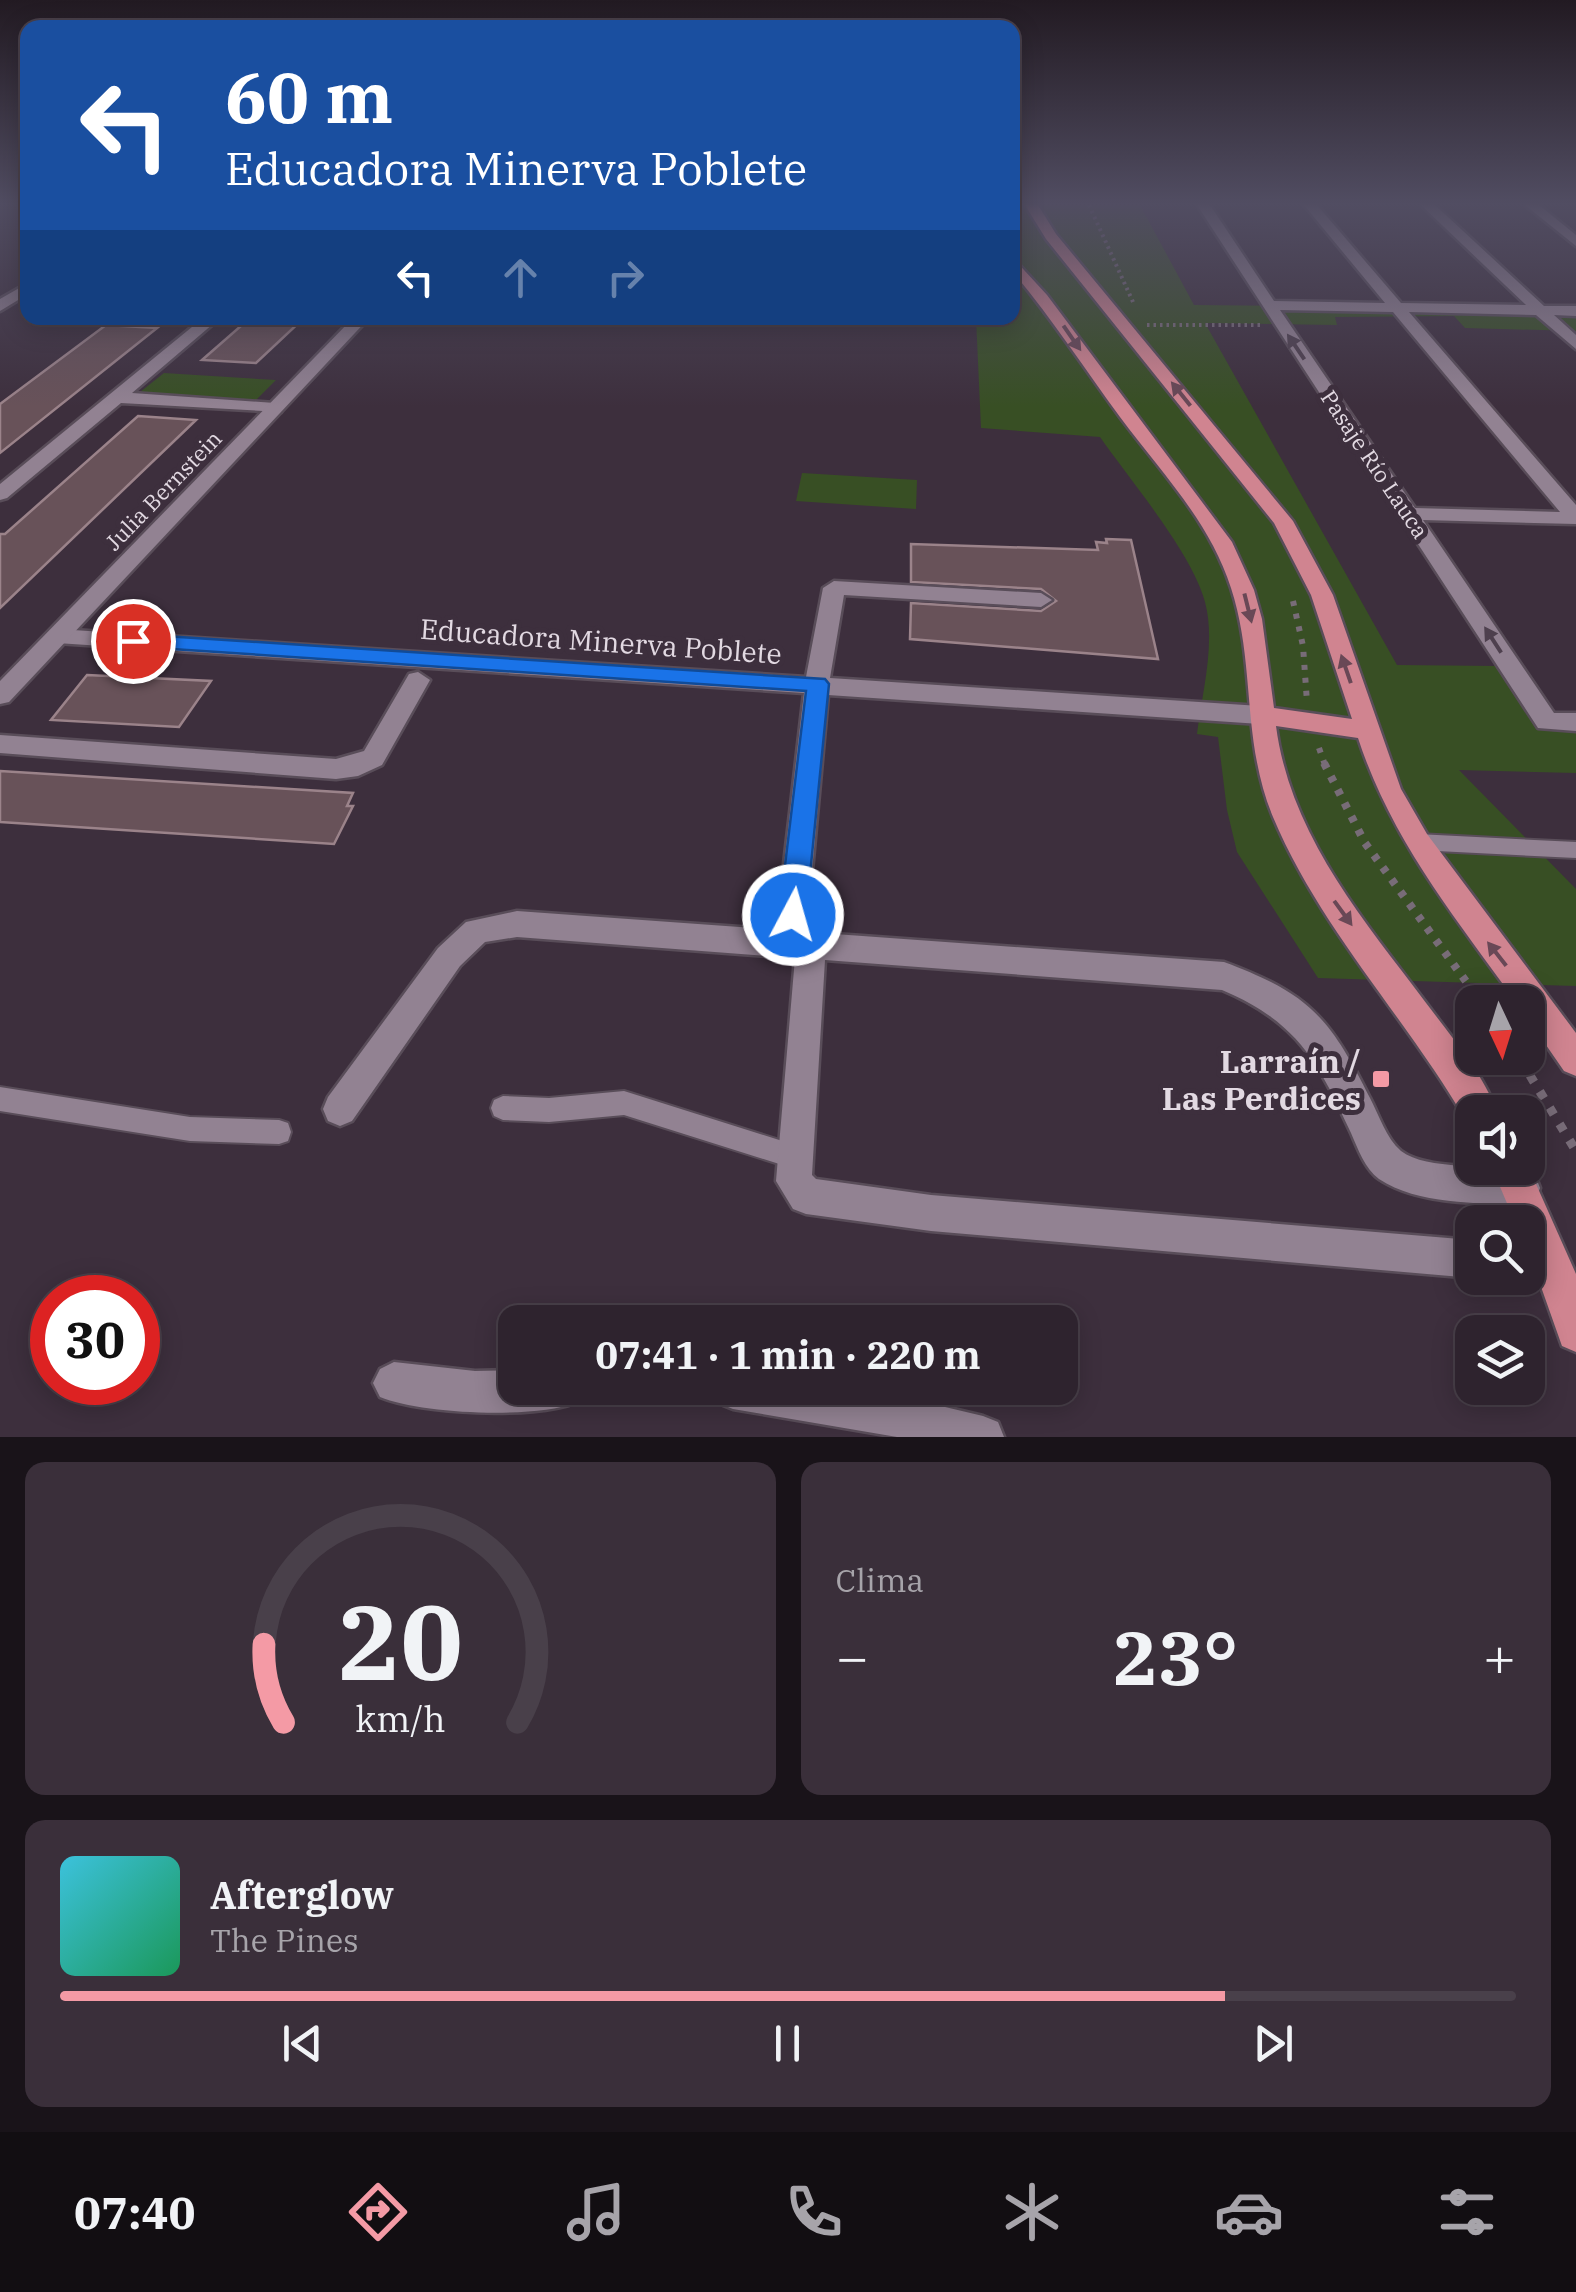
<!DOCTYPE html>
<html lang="es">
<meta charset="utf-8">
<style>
body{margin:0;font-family:"IBM Plex Serif",serif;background:#3a2f3a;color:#f1f3f6;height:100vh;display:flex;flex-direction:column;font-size:38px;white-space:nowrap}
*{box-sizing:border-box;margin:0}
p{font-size:32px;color:#a7a4aa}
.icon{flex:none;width:55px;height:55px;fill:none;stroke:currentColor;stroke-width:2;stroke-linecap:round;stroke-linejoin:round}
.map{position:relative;height:1437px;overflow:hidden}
.side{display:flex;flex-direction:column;gap:25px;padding:25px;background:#191319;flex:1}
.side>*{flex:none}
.top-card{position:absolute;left:20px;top:20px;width:1000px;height:305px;border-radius:20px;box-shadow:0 5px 25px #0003,0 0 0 2px #49404a;background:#1a4fa0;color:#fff;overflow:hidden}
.needle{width:65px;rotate:176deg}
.buttons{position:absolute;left:1455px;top:985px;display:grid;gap:20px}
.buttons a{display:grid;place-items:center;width:90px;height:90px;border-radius:20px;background:#2e232e;box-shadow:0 5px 25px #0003,0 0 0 2px #49404a;font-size:50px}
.speed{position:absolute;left:30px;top:1275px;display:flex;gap:20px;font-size:50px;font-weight:700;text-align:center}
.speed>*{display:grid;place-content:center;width:130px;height:130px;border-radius:50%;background:#2e232e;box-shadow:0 5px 25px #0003,0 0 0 2px #49404a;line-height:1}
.speed .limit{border:15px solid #d22;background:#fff;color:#111}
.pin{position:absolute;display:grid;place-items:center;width:85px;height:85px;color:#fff;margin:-42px;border:5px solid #fff;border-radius:50%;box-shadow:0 2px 10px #0007}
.me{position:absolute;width:110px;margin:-55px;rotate:6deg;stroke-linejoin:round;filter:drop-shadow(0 0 8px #0008)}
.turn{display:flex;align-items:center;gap:35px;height:210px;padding:0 40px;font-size:45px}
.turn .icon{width:130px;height:130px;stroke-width:2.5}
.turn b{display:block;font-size:70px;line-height:85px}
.lanes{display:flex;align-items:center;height:95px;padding:0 40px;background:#0003;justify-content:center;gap:50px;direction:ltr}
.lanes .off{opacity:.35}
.big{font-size:75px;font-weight:800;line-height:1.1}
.side .widget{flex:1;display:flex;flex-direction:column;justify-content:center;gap:15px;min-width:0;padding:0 35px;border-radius:20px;background:#3a2f3a}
.side .dial{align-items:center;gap:0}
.dial svg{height:260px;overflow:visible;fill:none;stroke:#49404a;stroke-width:7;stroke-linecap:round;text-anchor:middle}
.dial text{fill:#f1f3f6;stroke:none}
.song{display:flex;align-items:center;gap:30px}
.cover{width:120px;height:120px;border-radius:15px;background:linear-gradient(135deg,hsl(190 70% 55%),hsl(150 70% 35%))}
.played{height:10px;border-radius:5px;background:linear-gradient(90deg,#f49aa5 80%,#49404a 80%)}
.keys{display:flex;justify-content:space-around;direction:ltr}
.heat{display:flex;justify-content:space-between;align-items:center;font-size:55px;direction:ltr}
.side .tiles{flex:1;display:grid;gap:25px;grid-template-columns:1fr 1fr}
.widget:last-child{grid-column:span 2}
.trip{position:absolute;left:498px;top:1305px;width:580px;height:100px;border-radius:20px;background:#2e232e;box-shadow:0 5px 25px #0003,0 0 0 2px #49404a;font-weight:800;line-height:100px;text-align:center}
.dock{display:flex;height:160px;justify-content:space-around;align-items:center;background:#120e12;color:#a7a4aa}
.dock .icon{width:70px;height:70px}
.dock .on{color:#f49aa5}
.dock b{font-size:45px;color:#f1f3f6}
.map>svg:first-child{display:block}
.green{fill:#384f24}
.building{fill:#685259;stroke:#9b838a;stroke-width:2.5}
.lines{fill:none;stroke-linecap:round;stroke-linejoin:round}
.service-casing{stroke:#594d59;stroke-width:4}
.minor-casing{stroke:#594d59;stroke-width:5}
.tertiary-casing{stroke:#594d59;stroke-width:5}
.primary-casing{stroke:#594d59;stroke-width:5}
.path-far3{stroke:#786c78;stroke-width:4;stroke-dasharray:2.5 4;stroke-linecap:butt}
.path-far2{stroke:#786c78;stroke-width:6;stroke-dasharray:5 8;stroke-linecap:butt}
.path-far1{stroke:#786c78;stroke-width:8;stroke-dasharray:6 9;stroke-linecap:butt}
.path{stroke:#786c78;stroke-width:9;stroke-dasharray:8 11;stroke-linecap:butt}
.service{fill:#928292;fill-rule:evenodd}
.minor{fill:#928292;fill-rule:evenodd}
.tertiary{fill:#928292;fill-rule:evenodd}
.primary{fill:#d08490;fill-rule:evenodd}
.oneway{fill:#694856}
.oneway2{fill:#4e404e}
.route{fill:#1a73e8;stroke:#114b97;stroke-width:2.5}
.poi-dot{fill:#f49aa5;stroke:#3d2f3d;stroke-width:4}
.labels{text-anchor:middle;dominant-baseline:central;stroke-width:10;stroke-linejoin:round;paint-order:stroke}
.far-street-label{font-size:22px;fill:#e2d9e2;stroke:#3d2f3d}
.street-label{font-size:28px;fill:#e2d9e2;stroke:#3d2f3d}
.near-poi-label{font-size:32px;font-weight:bold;fill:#e2d9e2;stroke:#3d2f3d;text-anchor:end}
</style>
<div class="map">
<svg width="1576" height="1437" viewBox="0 0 1576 1437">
<rect width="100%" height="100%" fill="#3d2f3d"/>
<path class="green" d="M1013 205H1140L1194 305 1576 309V331L1465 328 1454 316 1335 317 1337 325 1205 323 1397 665 1497 666 1542 730 1576 731V773L1459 770 1576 889V986L1318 978 1237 852 1227 810 1218 737 1197 734C1202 693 1216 643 1205 602 1192 553 1130 480 1100 437L981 428 976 318H1012Z
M164 373 276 380 256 400 140 392Z
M802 473 917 480 916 509 796 501Z"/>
<path class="building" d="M250 318H304L256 363 202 360Z
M106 325 157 328 0 453V404Z
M138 416 196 420 0 608V534H5Z
M1106 539 1131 540 1158 659 910 639 911 603 1041 611 1056 601 1041 589 911 582V544L1098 550 1096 542 1107 543Z
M87 675 211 681 179 727 51 720Z
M0 771 353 793 347 806H353L334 844 0 822Z"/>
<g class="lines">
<defs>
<path id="service" d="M1417 834 1576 842V858L1417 850 1410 847 1407 842 1410 837Z
M0 1087 190 1117 279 1120 288 1123 291 1132 288 1141 279 1144 190 1141 0 1111Z
M624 1091 795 1145 804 1148 807 1157 804 1166 795 1169 624 1115 549 1122 503 1120 494 1116 491 1108 494 1100 503 1096 549 1098Z"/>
<path id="minor" d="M1197 205H1210L1274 301 1385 303 1304 205H1317L1401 303 1526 305 1421 205H1435L1544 306H1576V316L1554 315 1576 335V349L1536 315 1409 312 1576 505V524L1423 520 1554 713H1576V731L1538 728ZM1280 310 1393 312 1560 512 1415 508Z
M1525 205H1539L1576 235V246Z
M28 283V294L0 311V299Z
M203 318H220L132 393 275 403 281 404V412L121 403 7 498 0 500V484Z
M834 581 1041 593 1052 600 1041 607 844 595 830 678 1260 706 1272 715 1260 724 828 695 808 915 804 924 793 928 782 924 778 915 804 693 57 643 45 636 57 629 806 677 823 588Z
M418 672 430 680 382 765 358 776 336 779 0 753V735L336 759 364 751 409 674Z
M517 911 1224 962C1310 994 1330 1018 1370 1098 1379 1115 1386 1138 1401 1151 1430 1173 1499 1161 1535 1175L1540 1188 1535 1201 1522 1206C1477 1202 1418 1205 1379 1179 1365 1169 1358 1149 1351 1133 1318 1062 1298 1022 1222 990L825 960 812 1175 816 1179 931 1195 1472 1240 1473 1278 931 1231 806 1214 793 1209 776 1181 795 958 517 937 485 942 460 966 352 1121 340 1126 328 1121 323 1109 328 1097 438 948 466 922Z
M394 1362 475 1371 515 1370V1388H581L575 1403C534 1419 420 1414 380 1397L373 1383 380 1369Z
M712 1388H865L983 1416 998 1422 1004 1437H897L733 1409 718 1403Z"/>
<path id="tertiary" d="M353 318H369L9 702 0 704V681Z"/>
<path id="primary" d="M1025 205H1038L1056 234 1293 521 1333 595 1401 789 1427 834 1576 1033V1076L1564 1071 1528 1019V1002H1516C1454 916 1391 839 1358 738L1276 726C1291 840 1370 927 1436 1016 1458 1045 1485 1078 1497 1112H1472V1126L1468 1124C1408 1020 1320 929 1273 817 1241 740 1256 664 1231 588 1210 522 1161 472 1120 417 1084 368 1051 317 1012 271V257L1047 295 1232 542 1254 590 1262 619 1274 708 1352 719 1311 595 1274 523 1046 239Z
M1528 1166 1576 1274V1352L1562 1346 1528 1250V1222H1515L1492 1168Z"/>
</defs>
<use href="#service" class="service-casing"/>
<use href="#minor" class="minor-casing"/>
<use href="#tertiary" class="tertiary-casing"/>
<use href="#primary" class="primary-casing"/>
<path class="path-far3" d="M1089 205 1133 302
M1147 325H1260"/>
<path class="path-far2" d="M1293 601 1303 646 1307 702
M1319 748 1325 765"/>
<path class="path-far1" d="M1324 763 1365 843 1481 1002
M1520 1058 1522 1061"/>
<path class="path" d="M1520 1059 1576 1151"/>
<use href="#service" class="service"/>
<use href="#minor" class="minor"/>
<use href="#tertiary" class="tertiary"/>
<use href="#primary" class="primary"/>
</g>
<defs><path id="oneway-solid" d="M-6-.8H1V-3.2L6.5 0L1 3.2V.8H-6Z" transform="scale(2.5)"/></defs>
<g class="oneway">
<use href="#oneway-solid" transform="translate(1072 338) rotate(55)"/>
<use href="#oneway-solid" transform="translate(1181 394) rotate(-129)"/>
<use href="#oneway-solid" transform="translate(1248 608) rotate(76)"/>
<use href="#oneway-solid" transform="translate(1346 669) rotate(-109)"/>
<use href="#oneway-solid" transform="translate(1343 913) rotate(54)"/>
<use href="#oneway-solid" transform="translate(1497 954) rotate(-128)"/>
</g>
<g class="oneway2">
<use href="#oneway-solid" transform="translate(1296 347) rotate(-124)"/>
<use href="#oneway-solid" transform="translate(1493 640) rotate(-123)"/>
</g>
<linearGradient id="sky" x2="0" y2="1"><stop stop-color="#221a22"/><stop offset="0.5" stop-color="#514d62"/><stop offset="1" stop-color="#514d62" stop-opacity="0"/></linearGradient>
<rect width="1576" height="407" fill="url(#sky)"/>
<path class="route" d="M133 634 825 679 829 684 806 915 802 923 793 926 783 923 779 915 806 691 126 646 123 641 126 636Z"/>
<rect class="poi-dot" x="1371" y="1069" width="20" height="20" rx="5"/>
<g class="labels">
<g class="far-street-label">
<text transform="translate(1375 464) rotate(56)">Pasaje Río Lauca</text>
<text transform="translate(163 490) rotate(-46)">Julia Bernstein</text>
</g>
<g class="street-label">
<text transform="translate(601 641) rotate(4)">Educadora Minerva Poblete</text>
</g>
<g class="near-poi-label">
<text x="1361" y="1061">Larraín /<tspan x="1361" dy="37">Las Perdices</tspan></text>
</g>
</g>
</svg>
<div class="buttons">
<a><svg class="needle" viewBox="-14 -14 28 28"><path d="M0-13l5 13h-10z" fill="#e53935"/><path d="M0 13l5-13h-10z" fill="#a7a4aa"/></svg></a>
<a><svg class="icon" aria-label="sound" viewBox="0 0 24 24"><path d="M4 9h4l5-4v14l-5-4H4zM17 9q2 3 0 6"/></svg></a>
<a><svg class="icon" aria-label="search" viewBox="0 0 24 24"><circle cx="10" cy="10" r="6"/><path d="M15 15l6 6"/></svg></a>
<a><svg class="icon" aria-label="layers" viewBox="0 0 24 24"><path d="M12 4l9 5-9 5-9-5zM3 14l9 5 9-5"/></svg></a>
</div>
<div class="speed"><div class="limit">30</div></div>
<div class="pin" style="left:133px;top:641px;background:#d93025"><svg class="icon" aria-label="arrive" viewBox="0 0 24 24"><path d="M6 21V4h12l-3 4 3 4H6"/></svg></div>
<svg class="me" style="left:793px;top:915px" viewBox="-20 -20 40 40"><circle r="17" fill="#1a73e8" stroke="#fff" stroke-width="3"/><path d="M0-11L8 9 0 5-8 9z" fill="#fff"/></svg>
<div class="trip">07:41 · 1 min · 220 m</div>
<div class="top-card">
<div class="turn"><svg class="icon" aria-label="left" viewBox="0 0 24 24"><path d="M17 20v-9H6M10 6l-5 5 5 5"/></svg><div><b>60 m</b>Educadora Minerva Poblete</div></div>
<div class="lanes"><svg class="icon" aria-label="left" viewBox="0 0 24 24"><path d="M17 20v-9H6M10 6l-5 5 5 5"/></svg><svg class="icon off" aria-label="ahead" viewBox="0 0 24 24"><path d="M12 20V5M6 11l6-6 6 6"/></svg><svg class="icon off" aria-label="right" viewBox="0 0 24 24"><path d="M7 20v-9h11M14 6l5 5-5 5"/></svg></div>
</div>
</div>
<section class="side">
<div class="tiles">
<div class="widget dial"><svg viewBox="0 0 100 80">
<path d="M14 69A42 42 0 1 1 86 69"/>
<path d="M14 69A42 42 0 0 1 8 45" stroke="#f49aa5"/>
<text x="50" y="56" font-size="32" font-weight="700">20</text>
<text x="50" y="72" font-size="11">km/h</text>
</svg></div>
<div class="widget"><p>Clima</p>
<div class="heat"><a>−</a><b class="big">23°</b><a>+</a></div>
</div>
<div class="widget">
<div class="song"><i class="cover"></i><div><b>Afterglow</b><p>The Pines</p></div></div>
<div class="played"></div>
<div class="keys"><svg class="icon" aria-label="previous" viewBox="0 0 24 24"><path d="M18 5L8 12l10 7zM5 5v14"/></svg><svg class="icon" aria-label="pause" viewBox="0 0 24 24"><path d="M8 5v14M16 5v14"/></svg><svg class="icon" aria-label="next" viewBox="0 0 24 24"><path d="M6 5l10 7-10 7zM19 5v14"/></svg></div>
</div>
</div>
</section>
<nav class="dock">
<b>07:40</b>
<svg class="icon on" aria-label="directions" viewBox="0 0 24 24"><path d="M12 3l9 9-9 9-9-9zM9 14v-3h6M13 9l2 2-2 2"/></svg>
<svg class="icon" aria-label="music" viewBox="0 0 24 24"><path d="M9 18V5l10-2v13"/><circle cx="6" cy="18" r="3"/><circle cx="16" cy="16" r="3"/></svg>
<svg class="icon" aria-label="phone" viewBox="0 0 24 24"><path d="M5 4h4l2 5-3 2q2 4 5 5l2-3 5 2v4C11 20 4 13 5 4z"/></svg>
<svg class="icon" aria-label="climate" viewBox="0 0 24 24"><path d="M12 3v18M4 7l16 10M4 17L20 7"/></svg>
<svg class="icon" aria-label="car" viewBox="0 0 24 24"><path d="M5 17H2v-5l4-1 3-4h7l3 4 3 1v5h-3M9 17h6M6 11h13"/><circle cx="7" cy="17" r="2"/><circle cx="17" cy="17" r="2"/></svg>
<svg class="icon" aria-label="filters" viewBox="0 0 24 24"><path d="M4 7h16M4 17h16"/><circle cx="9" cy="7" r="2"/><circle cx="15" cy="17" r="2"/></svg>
</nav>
